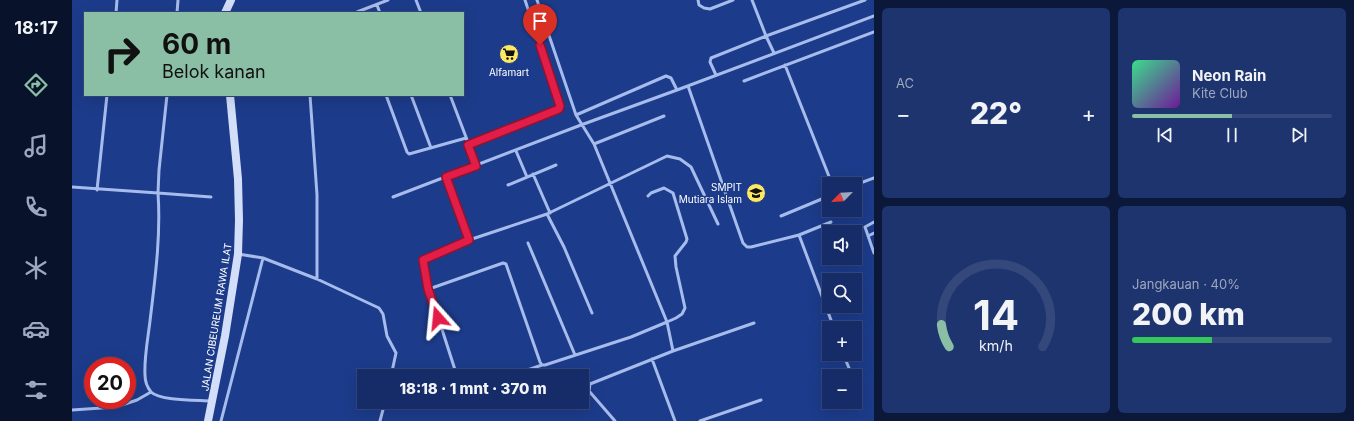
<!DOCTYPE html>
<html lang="id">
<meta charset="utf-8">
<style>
body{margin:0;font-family:Inter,sans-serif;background:#1e346e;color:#f1f3f6;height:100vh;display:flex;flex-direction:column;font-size:15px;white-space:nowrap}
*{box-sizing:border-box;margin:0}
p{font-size:13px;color:#9da7c0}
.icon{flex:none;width:22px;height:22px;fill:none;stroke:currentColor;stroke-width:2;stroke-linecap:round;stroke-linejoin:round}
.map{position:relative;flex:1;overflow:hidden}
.side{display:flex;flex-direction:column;gap:8px;padding:8px;background:#0c1839;width:480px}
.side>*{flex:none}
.top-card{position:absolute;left:12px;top:12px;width:380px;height:84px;border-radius:0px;box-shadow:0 4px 16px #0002,0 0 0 1px #34487c;background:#8abfa5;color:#111;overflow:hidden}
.needle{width:26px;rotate:246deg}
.buttons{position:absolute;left:750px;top:177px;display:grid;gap:8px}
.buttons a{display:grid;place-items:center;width:40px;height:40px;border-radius:0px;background:#152c68;box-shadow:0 4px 16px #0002,0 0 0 1px #34487c;font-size:20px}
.speed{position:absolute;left:12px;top:357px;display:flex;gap:8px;font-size:20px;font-weight:700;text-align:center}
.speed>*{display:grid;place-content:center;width:52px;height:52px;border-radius:50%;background:#152c68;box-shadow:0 4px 16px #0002,0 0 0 1px #34487c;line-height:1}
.speed .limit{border:6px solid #d22;background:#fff;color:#111}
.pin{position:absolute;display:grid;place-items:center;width:34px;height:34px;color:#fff;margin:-41px -17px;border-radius:50% 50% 50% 0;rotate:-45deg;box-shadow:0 0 4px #0007}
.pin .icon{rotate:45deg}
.me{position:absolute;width:44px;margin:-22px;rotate:342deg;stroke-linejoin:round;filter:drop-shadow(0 0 3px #0008)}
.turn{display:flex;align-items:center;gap:14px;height:84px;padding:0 12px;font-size:18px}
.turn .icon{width:52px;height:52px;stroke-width:2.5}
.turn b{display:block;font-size:28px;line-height:34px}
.big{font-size:30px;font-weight:800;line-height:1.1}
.side .card{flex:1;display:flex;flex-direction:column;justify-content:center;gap:6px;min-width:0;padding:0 14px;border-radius:6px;background:#1e346e}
.side .dial{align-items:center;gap:0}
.dial svg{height:104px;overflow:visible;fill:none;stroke:#34487c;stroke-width:7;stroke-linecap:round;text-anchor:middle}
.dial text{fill:#f1f3f6;stroke:none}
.song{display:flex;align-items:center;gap:12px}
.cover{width:48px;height:48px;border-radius:6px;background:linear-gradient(135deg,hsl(150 70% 55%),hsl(280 70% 35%))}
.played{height:4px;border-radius:2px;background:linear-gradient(90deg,#8abfa5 50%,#34487c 50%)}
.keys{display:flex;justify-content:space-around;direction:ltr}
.heat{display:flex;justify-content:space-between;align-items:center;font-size:22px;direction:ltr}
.charge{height:6px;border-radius:3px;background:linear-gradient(90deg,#34c759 40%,#34487c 0)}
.side .tiles{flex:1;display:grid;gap:8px;grid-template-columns:repeat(2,1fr)}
.trip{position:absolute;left:285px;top:369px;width:232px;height:40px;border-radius:0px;background:#152c68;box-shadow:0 4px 16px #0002,0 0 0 1px #34487c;font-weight:800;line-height:40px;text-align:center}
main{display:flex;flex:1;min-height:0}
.dock{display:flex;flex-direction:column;width:72px;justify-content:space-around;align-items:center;background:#08122a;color:#9da7c0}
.dock .icon{width:28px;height:28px}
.dock .active{color:#8abfa5}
.dock b{font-size:18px;color:#f1f3f6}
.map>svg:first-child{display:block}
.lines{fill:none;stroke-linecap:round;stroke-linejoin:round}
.lane{stroke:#a6bcec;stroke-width:3}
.secondary{stroke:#d3def9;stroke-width:8}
.route-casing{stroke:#92132f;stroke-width:10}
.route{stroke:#e11d48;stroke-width:7}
.labels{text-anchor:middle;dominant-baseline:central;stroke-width:3;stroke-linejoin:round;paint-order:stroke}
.poi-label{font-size:10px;fill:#fff;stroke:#1c3b8a}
.street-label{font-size:10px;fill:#fff;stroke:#1c3b8a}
</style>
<main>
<nav class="dock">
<b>18:17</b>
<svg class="icon active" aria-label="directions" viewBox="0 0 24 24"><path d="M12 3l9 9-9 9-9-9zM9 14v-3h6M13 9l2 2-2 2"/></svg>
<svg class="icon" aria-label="music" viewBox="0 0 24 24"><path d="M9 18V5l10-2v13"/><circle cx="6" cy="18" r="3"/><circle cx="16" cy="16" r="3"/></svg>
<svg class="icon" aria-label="phone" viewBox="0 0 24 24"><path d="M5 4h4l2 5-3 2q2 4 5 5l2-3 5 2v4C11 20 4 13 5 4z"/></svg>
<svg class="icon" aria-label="climate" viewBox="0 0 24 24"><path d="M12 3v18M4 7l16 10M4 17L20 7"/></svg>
<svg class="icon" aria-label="car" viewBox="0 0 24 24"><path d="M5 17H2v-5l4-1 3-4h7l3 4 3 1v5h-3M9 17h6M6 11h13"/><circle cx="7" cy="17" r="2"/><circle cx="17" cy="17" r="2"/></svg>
<svg class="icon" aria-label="filters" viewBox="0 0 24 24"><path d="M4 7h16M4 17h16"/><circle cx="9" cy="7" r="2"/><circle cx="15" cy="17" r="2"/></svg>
</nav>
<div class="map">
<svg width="802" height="421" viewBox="0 0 802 421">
<rect width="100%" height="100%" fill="#1c3b8a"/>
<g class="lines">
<path class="lane" d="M344 0 349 13
M626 0 627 5 632 8 638 9 661 0
M305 5 308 13
M44 13 45 0
M105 13 106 0
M284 13 285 12 316 0
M702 53 694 36 793 0
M713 65 760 184
M644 75 638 62 639 58 694 36 680 0
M672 81 802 32
M616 86 671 243 675 247H679L727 235 762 328
M95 95 87 170 86 193 139 197
M238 95 245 195V279
M314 95 335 152 337 154 394 138
M339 95 359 148
M378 95 405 166
M504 115 594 76 599 78 605 90
M522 144 592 116
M396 145 487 109 488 106 453 0
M444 151 455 177
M461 174 478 213
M374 177 397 240
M436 185 484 165
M783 185 802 178
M0 187 86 193C89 236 83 279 78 321 76 338 72 358 73 375 73 381 75 387 79 392 88 401 126 400 139 401
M25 190 35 95
M576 196 579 193 592 188 601 193 615 239 614 242 603 256 604 267 613 308 610 314 604 318 595 322 601 351
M321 197 509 125 605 90 802 16
M475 214 492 247 520 313
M709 216 757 196
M802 222 793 227 802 253
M727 235 759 222
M796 236 802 233
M456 243 503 355
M166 254 191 258 245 279 307 308 311 314 315 336 324 353 319 376
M357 289 431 263 434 264 468 362 470 365H473L559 337 595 322 522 144 504 115 465 0
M771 354 777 368
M580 359 603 421
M385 376 357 289 350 261 352 259 397 240 475 214 595 156 608 159 619 167 646 224
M438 376 470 365
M0 410 44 407 65 400 79 392
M149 421 191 258
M308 421 313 402
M543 421 517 391 518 384 601 351 682 323
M628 421 689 400"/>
<path class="secondary" d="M153 13 159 0
M136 421 153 336 166 254 167 220 166 179 158 95"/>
</g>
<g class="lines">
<defs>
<path id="route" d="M366 318 356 289 351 260 397 240 374 177 404 166 396 145 487 109 488 106 468 45"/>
</defs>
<use href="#route" class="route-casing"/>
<use href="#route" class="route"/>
</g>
<defs>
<symbol id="supermarket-disc" viewBox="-11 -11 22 22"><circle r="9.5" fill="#fde864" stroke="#1c3b8a"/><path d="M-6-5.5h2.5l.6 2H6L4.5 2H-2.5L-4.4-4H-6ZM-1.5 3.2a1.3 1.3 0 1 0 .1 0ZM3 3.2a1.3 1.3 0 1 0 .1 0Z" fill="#111"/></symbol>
<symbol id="school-disc" viewBox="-11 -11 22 22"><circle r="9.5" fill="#fde864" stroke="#1c3b8a"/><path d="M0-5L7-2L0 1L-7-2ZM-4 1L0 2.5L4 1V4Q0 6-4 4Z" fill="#111"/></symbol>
</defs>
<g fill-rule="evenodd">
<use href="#supermarket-disc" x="426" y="43" width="22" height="22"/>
<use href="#school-disc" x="673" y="182" width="22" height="22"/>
</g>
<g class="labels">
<g class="poi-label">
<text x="437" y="72">Alfamart</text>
<text x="670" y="187" text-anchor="end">SMPIT<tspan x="670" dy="12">Mutiara Islam</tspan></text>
</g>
<g class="street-label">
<text transform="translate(144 317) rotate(-81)">JALAN CIBEUREUM RAWA ILAT</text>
</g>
</g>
</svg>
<div class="buttons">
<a><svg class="needle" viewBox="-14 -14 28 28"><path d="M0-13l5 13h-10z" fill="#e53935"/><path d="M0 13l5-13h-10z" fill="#9da7c0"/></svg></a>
<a><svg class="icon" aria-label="sound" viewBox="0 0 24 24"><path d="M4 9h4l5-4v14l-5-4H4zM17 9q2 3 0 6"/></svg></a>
<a><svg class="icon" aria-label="search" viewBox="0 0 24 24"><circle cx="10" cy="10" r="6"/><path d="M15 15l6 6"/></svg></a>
<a>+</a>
<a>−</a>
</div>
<div class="speed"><div class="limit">20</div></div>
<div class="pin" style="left:468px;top:45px;background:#d93025"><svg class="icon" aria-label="arrive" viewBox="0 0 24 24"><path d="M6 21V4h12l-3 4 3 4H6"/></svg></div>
<svg class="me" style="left:366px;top:318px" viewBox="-20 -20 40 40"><path d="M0-17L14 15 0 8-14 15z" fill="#e11d48" stroke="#fff" stroke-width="4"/></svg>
<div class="trip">18:18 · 1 mnt · 370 m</div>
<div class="top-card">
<div class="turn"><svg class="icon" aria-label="right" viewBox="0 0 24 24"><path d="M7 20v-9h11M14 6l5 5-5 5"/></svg><div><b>60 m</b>Belok kanan</div></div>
</div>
</div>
<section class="side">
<div class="tiles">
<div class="card"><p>AC</p>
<div class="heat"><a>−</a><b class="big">22°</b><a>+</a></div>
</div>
<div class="card">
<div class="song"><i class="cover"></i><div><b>Neon Rain</b><p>Kite Club</p></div></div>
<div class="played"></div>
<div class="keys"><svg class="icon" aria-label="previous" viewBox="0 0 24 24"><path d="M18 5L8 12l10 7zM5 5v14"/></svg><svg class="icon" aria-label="pause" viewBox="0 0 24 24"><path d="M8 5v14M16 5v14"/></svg><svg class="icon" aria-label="next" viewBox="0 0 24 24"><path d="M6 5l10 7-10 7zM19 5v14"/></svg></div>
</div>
<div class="card dial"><svg viewBox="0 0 100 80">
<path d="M14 69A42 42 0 1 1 86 69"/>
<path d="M14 69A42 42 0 0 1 8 52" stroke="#8abfa5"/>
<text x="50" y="56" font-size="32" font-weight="700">14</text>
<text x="50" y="72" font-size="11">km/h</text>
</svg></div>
<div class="card"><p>Jangkauan · 40%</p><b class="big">200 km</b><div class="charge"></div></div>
</div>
</section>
</main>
